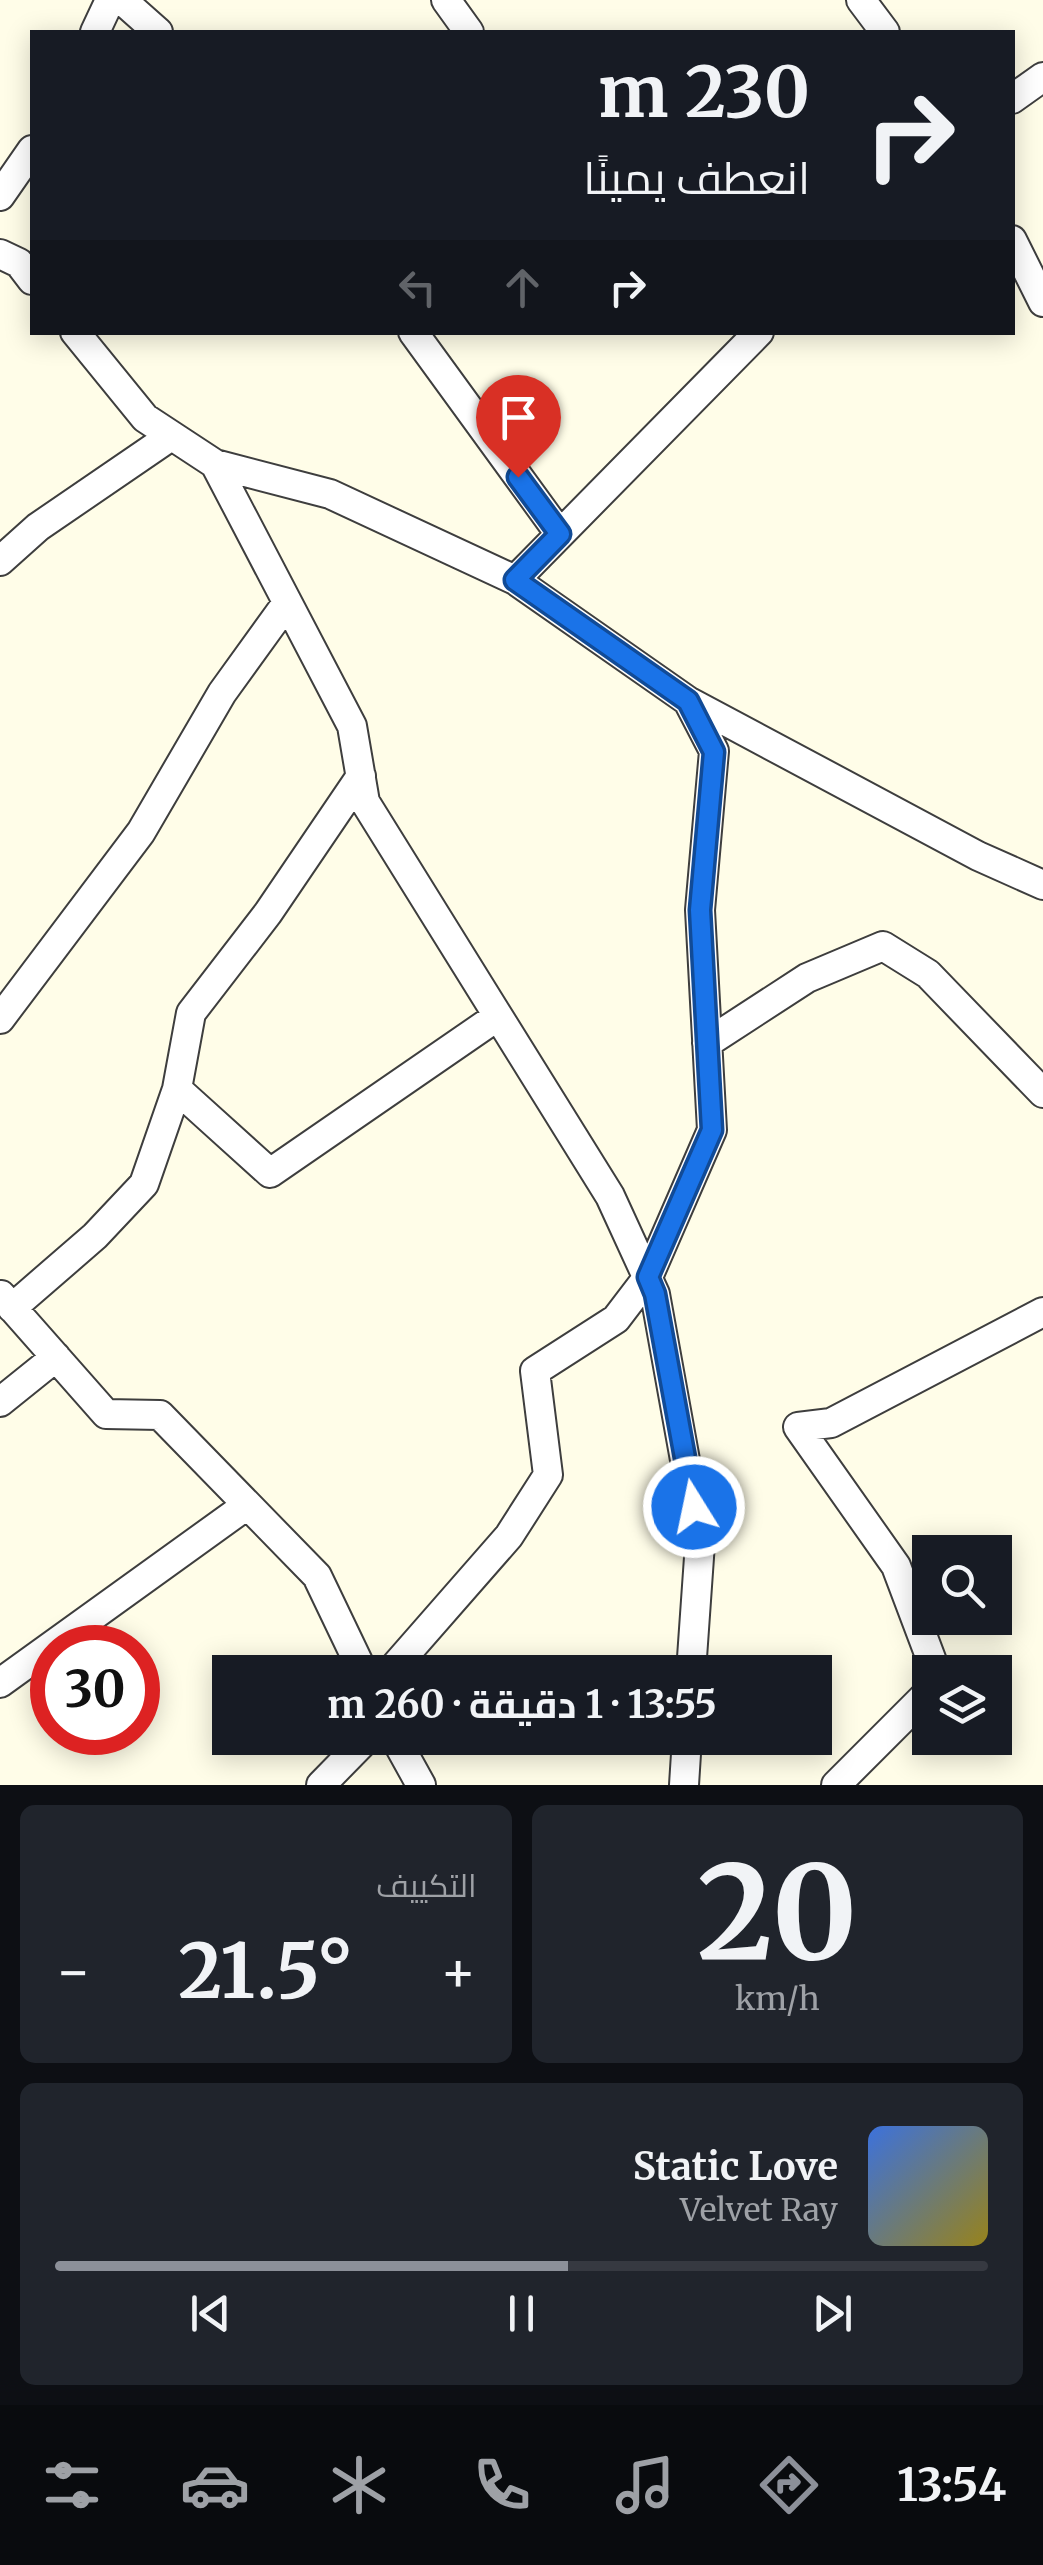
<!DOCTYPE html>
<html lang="ar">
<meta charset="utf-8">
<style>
body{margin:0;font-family:Merriweather,Cairo,serif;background:#20242c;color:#f1f3f6;direction:rtl;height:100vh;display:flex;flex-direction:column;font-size:38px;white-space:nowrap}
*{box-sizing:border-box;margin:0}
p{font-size:32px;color:#9ea1a6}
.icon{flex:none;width:55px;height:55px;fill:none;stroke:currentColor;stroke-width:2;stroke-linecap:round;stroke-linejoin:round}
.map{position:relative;height:1785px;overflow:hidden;direction:ltr}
.details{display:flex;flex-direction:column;gap:20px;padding:20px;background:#0d0f14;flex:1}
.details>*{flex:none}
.top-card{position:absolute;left:30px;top:30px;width:985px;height:305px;border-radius:0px;box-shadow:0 5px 25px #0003;direction:rtl;background:#171b24;color:#f1f3f6;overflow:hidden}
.controls{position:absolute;left:912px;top:1535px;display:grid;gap:20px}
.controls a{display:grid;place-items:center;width:100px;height:100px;border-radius:0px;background:#171b24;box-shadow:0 5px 25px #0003;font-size:50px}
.speed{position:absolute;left:30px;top:1625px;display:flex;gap:20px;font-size:50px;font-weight:700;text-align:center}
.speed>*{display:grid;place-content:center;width:130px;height:130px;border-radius:50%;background:#171b24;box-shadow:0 5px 25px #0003;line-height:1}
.speed .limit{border:15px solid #d22;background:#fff;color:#111}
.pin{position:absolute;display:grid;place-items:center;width:85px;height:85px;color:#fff;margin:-102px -42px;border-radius:50% 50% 50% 0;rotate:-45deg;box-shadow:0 0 10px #0007}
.pin .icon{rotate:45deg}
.me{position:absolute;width:110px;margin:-55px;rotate:350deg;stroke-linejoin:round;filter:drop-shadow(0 0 8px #0008)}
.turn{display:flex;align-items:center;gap:35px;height:210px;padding:0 40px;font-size:45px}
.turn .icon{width:130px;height:130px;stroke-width:2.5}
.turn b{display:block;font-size:70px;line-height:85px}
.lanes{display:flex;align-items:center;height:95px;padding:0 40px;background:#0003;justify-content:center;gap:50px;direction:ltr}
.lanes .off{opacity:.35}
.big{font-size:75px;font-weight:700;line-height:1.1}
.details .tile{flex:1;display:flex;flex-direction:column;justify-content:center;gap:15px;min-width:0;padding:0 35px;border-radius:15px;background:#20242c}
.details .dial{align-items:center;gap:0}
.dial b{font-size:130px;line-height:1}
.song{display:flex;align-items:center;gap:30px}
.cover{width:120px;height:120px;border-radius:15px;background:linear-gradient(135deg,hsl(220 70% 55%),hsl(50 70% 35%))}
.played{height:10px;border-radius:5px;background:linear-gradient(90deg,#8c9099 55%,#363941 55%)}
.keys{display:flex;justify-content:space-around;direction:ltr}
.heat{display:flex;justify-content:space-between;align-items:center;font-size:55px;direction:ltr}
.details .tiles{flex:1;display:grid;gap:20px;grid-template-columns:1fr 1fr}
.tile:last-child{grid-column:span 2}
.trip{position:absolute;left:212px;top:1655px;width:620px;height:100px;border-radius:0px;background:#171b24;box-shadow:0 5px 25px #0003;font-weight:700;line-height:100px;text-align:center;direction:rtl}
.tabs{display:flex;height:160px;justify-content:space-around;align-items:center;background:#090b0e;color:#9ea1a6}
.tabs .icon{width:70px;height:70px}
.tabs .selected{color:#8c9099}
.tabs b{font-size:45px;color:#f1f3f6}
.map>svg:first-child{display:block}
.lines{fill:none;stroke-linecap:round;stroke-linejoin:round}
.street-casing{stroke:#3e3e3e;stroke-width:32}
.street{stroke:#fff;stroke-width:28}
.route-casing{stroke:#114b97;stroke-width:25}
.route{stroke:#1a73e8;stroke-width:18}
</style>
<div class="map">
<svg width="1043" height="1785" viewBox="0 0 1043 1785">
<rect width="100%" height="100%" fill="#fffde8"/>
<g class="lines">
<defs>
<path id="street" d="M122 0 158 32
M446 0 469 32
M861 0 885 32
M95 32 110 0
M1012 99 1043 77
M0 196 32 150
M1012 240 1043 302
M0 254 19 263 32 280
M75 332 145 418 215 464 352 726 365 802 610 1196 655 1294 700 1543 691 1672
M413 332 560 534
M215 464 330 494 515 580 688 701 978 856 1043 885
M0 561 38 527 171 436
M515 580 759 332
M0 1019 141 832 222 693 287 603
M707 1043 807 978 883 946 928 974 1043 1093
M177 1089 270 1173 498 1016
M1 1295 106 1414 160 1415 317 1576 363 1672
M12 1308 95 1236 144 1184 177 1089 191 1013 268 913 361 776
M0 1402 56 1357
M390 1672 509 1536 548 1475 535 1371 616 1319 648 1277 712 1130 700 910 714 751 688 701
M936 1672 896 1566 798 1427 831 1423 1043 1312
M0 1683 247 1505
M395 1738 421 1785
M321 1785 367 1738
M684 1785 687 1738
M836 1785 930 1691"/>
</defs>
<use href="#street" class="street-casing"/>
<use href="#street" class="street"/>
</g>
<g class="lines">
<defs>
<path id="route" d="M518 477 560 534 515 580 688 701 714 752 700 910 712 1130 648 1277 655 1294 694 1507"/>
</defs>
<use href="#route" class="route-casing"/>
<use href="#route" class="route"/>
</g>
</svg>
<div class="controls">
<a><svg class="icon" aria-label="search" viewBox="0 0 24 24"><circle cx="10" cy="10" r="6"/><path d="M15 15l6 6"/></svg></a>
<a><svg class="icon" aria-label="layers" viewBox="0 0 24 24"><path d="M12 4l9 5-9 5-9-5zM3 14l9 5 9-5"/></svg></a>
</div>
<div class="speed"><div class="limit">30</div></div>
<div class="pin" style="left:518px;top:477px;background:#d93025"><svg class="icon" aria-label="arrive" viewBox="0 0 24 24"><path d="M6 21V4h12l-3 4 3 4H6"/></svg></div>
<svg class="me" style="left:694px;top:1507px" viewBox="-20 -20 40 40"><circle r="17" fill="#1a73e8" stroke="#fff" stroke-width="3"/><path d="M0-11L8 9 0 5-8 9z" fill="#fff"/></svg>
<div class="trip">13:55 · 1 دقيقة · 260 m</div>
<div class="top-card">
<div class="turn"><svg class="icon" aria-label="right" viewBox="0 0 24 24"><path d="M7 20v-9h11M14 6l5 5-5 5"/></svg><div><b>230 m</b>انعطف يمينًا</div></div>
<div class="lanes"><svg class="icon off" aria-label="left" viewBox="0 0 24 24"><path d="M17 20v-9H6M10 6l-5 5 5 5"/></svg><svg class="icon off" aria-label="ahead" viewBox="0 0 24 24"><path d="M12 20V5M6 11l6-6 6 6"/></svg><svg class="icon" aria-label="right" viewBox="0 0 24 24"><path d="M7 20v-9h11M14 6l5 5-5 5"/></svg></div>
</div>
</div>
<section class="details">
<div class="tiles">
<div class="tile dial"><b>20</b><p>km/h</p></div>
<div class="tile"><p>التكييف</p>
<div class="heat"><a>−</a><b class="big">21.5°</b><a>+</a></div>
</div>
<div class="tile">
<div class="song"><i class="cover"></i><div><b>Static Love</b><p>Velvet Ray</p></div></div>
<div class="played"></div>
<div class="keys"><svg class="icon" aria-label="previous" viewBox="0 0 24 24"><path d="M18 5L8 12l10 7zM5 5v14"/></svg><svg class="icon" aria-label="pause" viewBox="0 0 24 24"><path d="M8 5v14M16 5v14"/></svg><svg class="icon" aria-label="next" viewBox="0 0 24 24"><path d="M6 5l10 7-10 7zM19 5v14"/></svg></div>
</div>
</div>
</section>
<nav class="tabs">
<b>13:54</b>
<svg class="icon selected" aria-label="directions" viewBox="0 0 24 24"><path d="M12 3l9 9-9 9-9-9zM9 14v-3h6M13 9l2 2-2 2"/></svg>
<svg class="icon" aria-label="music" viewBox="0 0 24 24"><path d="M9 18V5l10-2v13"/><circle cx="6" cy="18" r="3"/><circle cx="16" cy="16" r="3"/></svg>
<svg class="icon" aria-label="phone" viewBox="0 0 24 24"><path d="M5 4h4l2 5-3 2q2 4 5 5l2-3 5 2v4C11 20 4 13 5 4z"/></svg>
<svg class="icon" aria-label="climate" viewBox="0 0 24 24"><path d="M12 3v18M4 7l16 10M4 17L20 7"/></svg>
<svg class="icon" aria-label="car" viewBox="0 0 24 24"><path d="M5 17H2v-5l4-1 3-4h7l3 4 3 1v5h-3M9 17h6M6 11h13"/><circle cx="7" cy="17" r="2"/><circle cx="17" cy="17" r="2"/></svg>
<svg class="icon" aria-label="filters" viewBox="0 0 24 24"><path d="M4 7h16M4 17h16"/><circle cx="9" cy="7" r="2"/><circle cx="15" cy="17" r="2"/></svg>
</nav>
